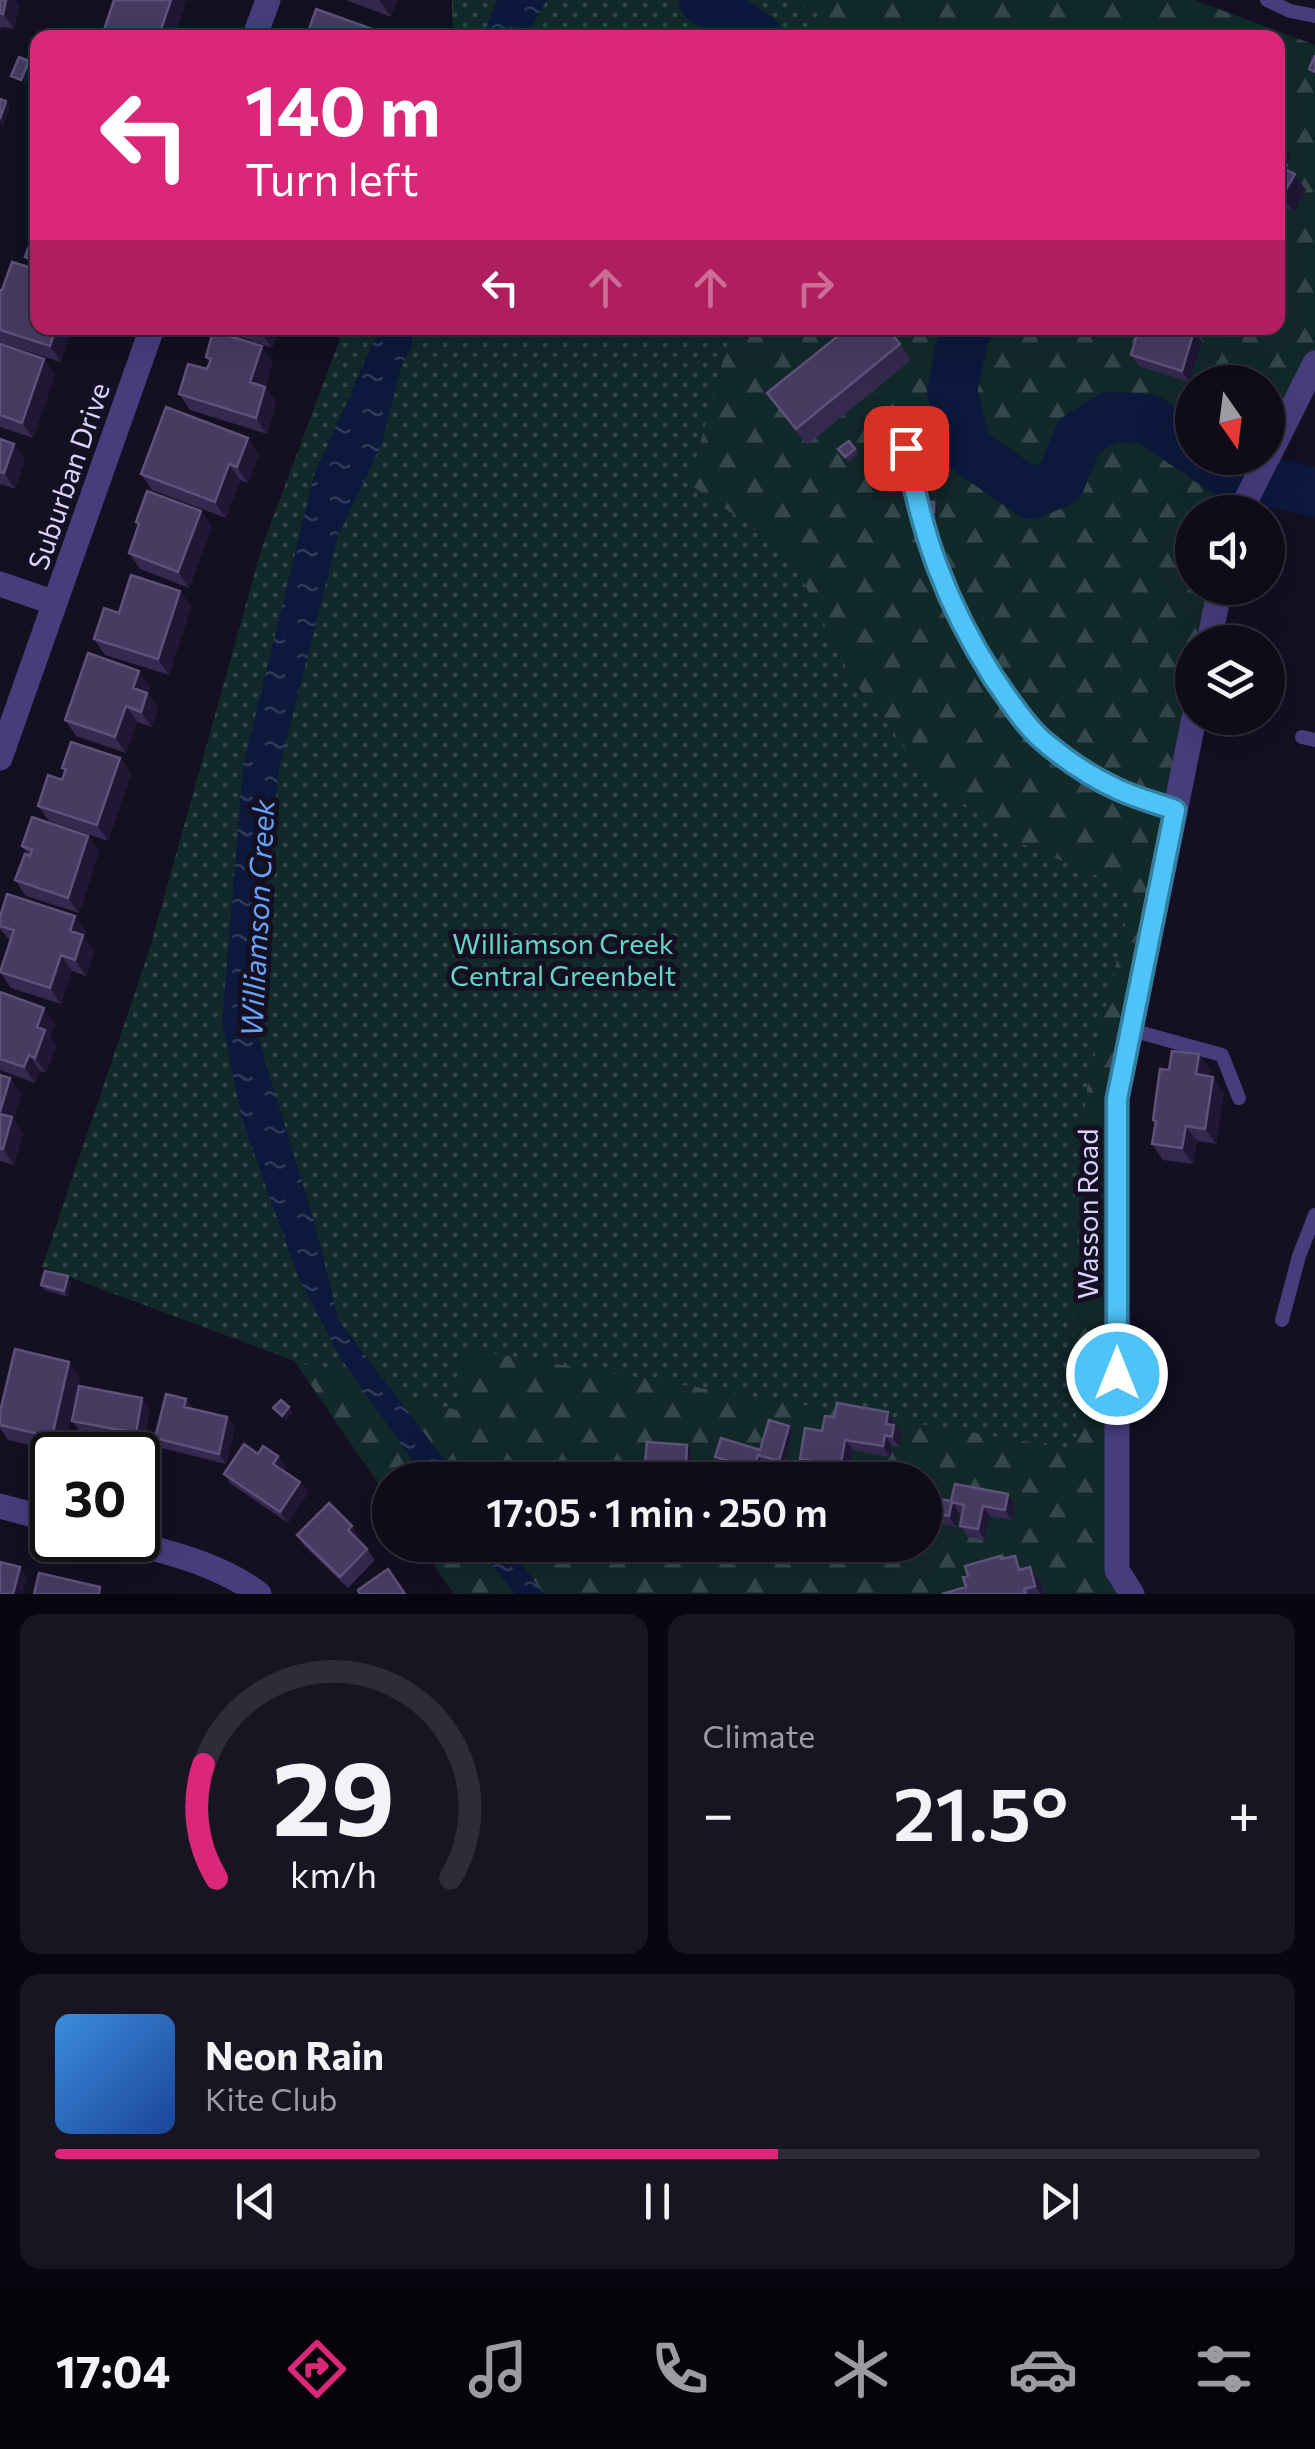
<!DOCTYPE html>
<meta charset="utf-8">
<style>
body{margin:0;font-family:Commissioner,sans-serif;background:#181422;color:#f1f3f6;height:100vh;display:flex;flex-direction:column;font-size:38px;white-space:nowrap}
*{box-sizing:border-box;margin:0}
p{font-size:32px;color:#9b9ba2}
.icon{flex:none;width:55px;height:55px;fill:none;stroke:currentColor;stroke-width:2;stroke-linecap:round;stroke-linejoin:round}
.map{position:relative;height:1594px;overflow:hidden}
.panel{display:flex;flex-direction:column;gap:20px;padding:20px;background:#08060e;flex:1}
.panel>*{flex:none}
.hud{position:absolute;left:30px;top:30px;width:1255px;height:305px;border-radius:20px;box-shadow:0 10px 40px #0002,0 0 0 2px #2f2b38;background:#db2777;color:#fff;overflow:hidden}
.needle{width:65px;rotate:166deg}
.tools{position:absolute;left:1175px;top:365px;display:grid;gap:20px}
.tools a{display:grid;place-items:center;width:110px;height:110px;border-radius:50%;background:#0f0b19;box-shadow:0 10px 40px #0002,0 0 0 2px #2f2b38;font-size:50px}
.speed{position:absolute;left:30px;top:1432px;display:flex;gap:20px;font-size:50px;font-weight:700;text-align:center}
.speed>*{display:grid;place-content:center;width:130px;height:130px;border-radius:50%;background:#0f0b19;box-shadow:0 10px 40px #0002,0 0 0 2px #2f2b38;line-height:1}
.speed .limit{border:5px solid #111;border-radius:15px;background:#fff;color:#111}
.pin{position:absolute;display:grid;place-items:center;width:85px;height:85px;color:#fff;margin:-42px;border-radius:20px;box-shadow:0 5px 15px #0006}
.me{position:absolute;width:110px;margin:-55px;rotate:0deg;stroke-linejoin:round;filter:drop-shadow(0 0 8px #0008)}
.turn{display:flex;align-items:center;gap:35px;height:210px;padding:0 50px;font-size:45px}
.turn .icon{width:130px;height:130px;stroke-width:2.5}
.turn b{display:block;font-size:70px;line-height:85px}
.lanes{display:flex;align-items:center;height:95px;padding:0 50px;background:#0003;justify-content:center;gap:50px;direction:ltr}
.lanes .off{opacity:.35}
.big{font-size:75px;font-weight:600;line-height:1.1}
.panel .card{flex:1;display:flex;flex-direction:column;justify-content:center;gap:15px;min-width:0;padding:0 35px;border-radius:20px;background:#181422}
.panel .dial{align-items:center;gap:0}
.dial svg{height:260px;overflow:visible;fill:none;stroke:#2f2b38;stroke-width:7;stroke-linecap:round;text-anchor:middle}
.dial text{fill:#f1f3f6;stroke:none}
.song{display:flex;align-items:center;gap:30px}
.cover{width:120px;height:120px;border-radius:15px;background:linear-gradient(135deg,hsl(210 70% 55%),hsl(220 70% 35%))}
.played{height:10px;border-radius:5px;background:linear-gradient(90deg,#db2777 60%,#2f2b38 60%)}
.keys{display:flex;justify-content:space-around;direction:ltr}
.heat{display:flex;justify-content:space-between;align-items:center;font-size:55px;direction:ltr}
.panel .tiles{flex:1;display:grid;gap:20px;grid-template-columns:1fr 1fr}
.card:last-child{grid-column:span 2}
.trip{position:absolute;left:372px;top:1462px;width:570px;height:100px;border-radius:50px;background:#0f0b19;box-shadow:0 10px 40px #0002,0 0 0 2px #2f2b38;font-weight:600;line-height:100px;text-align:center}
.tab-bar{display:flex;height:160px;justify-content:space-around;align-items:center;background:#06040a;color:#9b9ba2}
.tab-bar .icon{width:70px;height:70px}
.tab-bar .current{color:#db2777}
.tab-bar b{font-size:45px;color:#f1f3f6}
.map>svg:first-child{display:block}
.forest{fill:url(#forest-firs)}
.park{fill:url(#park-dots)}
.water{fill:url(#water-ripples)}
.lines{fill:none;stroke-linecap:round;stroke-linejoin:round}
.river{stroke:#0c183c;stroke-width:50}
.lane{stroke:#463d7d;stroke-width:14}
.street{stroke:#463d7d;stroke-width:25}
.wall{fill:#34294e}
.shaded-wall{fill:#1f1734}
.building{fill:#463b61;stroke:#5d5279;stroke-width:2.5}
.route-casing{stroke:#337fa1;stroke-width:25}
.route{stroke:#4fc3f7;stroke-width:18}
.labels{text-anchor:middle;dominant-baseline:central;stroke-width:10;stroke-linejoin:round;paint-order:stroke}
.street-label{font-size:28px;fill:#dbd1fc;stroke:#140f21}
.park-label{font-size:28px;fill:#62d7c7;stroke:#140f21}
.water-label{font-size:30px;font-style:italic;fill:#66a3f6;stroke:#140f21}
</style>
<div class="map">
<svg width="1315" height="1594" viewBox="0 0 1315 1594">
<defs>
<pattern id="forest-firs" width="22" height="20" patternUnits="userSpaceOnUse" patternTransform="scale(2.5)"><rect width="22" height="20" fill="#12292a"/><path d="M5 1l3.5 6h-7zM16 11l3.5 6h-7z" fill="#34474a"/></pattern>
<pattern id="park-dots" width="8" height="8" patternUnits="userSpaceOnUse" patternTransform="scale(2.5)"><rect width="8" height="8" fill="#12292a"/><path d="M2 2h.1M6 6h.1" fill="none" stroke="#34474a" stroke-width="1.8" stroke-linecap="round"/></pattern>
<pattern id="water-ripples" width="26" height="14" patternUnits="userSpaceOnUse" patternTransform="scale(2.5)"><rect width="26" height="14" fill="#0c183c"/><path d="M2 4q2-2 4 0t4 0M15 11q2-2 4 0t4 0" fill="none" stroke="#2f3959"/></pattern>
</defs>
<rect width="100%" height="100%" fill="#140f21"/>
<path class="forest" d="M452 0H1195L1315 45V363L1268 457V382H1192V458H1267L1241 512H1192V588H1220L1209 642H1192V718L1117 1099V1570L1132 1594H454L420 1545H925V1480H390V1501L218 1249 353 328H1278V38H453Z"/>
<path class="park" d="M453 0H784L819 11 812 37 453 38Z
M344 328H732L689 484 789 552 850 677 933 782 1018 842 1133 891 1087 1089 1071 1229 1077 1448H1066L465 1349 456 1410 295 1361 42 1267 149 951 262 547Z"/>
<path class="water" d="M497 0H547L525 37H483Z
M380 328H412V346L402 364 382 443 338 536 279 769 254 988 256 1030 315 1225 339 1321 460 1480H426L340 1357 298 1276 242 1120 222 1022 243 767 314 475Z
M476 1545H508L544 1594H515Z"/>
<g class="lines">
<path class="river" d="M704 0 758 38
M968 328 964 334 952 391 967 449 1031 494 1060 482 1079 436 1110 417 1148 419 1192 449
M1205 458 1228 473 1315 492"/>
<path class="lane" d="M1267 0 1290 11 1315 16
M905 448C923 535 945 602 993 677 1007 698 1022 721 1040 738 1062 757 1091 777 1117 789 1135 798 1156 803 1175 810
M1302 737 1315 740
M1131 1030 1222 1055 1239 1098
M1282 1320 1299 1256 1315 1215"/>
<path class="street" d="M254 38 268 0
M1268 457 1315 363
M1240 512 1267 458
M0 584 55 603
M1209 642 1220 588
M0 758 152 328
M0 1506 52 1520
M123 1540C169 1553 220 1564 259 1594
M1132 1594 1117 1570V1099L1194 718"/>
</g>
<path class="wall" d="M0 0 19 5 14 29 1 27 0 30Z
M346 0H397L391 17Z
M1278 139 1291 157 1287 165 1306 190 1294 212 1278 203Z
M38 222V328H66L70 333 61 362 1 343 0 341V290H2L34 269 25 257Z
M222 328H280L272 348 225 331Z
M1139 328H1198L1196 333 1202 341 1189 382 1139 366 1131 355Z
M0 344 44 359 55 375 33 438 0 427Z
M900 344 911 360 807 445 767 393Z
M206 357 273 362 265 387 276 402 267 434 190 410 179 394 207 369 210 363Z
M0 439 25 459 15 489 1 484 0 487Z
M849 441 859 454 848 462 838 449Z
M259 454 248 483 240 480 226 518 152 490 141 474Z
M938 507 937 518H928L924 512Z
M201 511 212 527 189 588 140 569 129 553 138 526 136 522Z
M180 591 191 607 169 675 105 655 94 639 119 613Z
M150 687 148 693 158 708 152 727 137 722 126 753 76 736 65 720Z
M120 758 131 774 108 841 49 821 38 806 62 780 65 772 62 768Z
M88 836 99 852 79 913 26 896 15 880 29 856 22 846Z
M75 916 86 932 84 938 94 951 86 976 72 971 61 1004 11 988 0 972 10 941 0 929V917Z
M0 992 55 1024 50 1037 56 1046 46 1073 40 1071 35 1083 0 1070Z
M1199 1054 1210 1070 1209 1076 1224 1092 1216 1144 1197 1141 1193 1164 1163 1160 1152 1144 1155 1123 1153 1120 1169 1070Z
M0 1075 10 1078 21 1094 14 1119 23 1133 14 1165 0 1161Z
M71 1282 68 1297 45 1290 41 1285Z
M80 1378 63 1453 8 1440 0 1428V1412Z
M150 1408 143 1444 80 1432 72 1421Z
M194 1409 227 1417 235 1428 226 1464 162 1448 155 1438Z
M888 1412 902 1435 900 1447 892 1446 890 1457 853 1450 848 1480 831 1477 827 1473 808 1470 820 1473 824 1479 807 1470 800 1459 834 1417Z
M789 1426 793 1431 783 1467 761 1460 758 1474 719 1462 715 1457 760 1450Z
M687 1445 691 1451 689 1472 649 1469 645 1463Z
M258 1454 278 1456 286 1467 283 1471 300 1482 308 1493 288 1523 231 1484 224 1474Z
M951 1501 1015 1505 1012 1520 990 1516 985 1540 968 1537 960 1526 963 1514 959 1513 956 1527 938 1523 930 1512Z
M352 1526 359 1536 357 1539 367 1549 375 1560 348 1588 304 1546 297 1535Z
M1002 1559 1025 1569 1030 1567 1041 1583 1044 1594H942L966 1587 968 1576Z"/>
<path class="shaded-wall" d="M4 0H16L19 5 14 29 3 14Z
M171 0H185L186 2 174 38H158Z
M380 0H397L391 17 380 1Z
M29 61 33 66 25 86 21 80Z
M6 101 10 107 3 128 0 124V119Z
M1280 141 1291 157 1287 165 1306 190 1294 212 1282 196 1278 165V146Z
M55 328H66L70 333 61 362 50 346Z
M263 328H280L272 348 261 332Z
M1187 328H1198L1196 333 1202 341 1189 382 1182 371Z
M262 346 273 362 261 398 250 382Z
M44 359 55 375 33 438 22 423Z
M265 387 276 402 267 434 256 418Z
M248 438 259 454 248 483 237 467Z
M14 444 25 459 15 489 4 473Z
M229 464 240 480 226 518 215 502Z
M934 502 938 507 937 518 934 512Z
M201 511 212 527 189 588 178 572Z
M180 591 191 607 169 675 158 659Z
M139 671 150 687 148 693 158 708 152 727 141 712 133 688Z
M126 706 137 722 126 753 115 737Z
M120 758 131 774 108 841 97 825Z
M88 836 99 852 79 913 68 898Z
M75 916 86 932 84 938 94 951 86 976 75 960 70 931Z
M61 955 72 971 61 1004 50 988Z
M44 1008 55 1024 50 1037 56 1046 46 1073 35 1058 37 1027Z
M1199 1054 1210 1070 1207 1090 1196 1074Z
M29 1055 40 1071 35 1083 24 1067Z
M1213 1077 1224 1092 1216 1144 1205 1129Z
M10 1078 21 1094 14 1119 23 1133 14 1165 3 1149 0 1114Z
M1186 1126 1197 1141 1193 1164 1182 1148Z
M68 1276 71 1282 68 1297 64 1291Z
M69 1362 80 1378 63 1453 52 1437Z
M142 1398 150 1408 143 1444 136 1433Z
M186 1399 194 1409 184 1407Z
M289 1407 293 1413 286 1421 282 1416Z
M888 1412 902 1435 900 1447 892 1437 886 1424Z
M227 1417 235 1428 226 1464 219 1454Z
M789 1426 793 1431 783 1467 779 1461Z
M885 1435 892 1446 890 1457 883 1446Z
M845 1440 853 1450 848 1480 840 1469Z
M687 1445 691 1451 689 1472 686 1466Z
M758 1455 761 1460 758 1474 754 1468Z
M278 1456 286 1467 280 1474 273 1464Z
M923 1477 931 1487 926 1515 925 1480H923Z
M300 1482 308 1493 288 1523 280 1512Z
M1008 1494 1015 1505 1012 1520 1005 1510Z
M952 1502 959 1513 956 1527 949 1516Z
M983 1506 990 1516 985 1540 978 1529Z
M352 1526 359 1536 356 1541 348 1530Z
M20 1567 27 1578 23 1594H13Z
M1030 1567 1041 1583 1044 1594H1040L1035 1586Z"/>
<path class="building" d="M0 0H6L3 14 0 13Z
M114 0H171L158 38H107L102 36Z
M316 9 378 31 376 38H306Z
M1315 55V72L1309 69Z
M19 57 29 61 21 80 11 76Z
M0 99 6 101 0 119Z
M1278 160 1287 165 1285 169 1295 174 1282 196 1278 194Z
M38 222V261L25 257Z
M12 262 38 270V328H56L50 346 0 330V290H2Z
M248 328H263L261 332Z
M848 328H887L900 344 796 429 767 393Z
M1139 328H1187L1194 331 1182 371 1131 355Z
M213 331 262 346 250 382 265 387 256 418 179 394 188 364 207 369 211 359 206 357Z
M0 344 44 359 22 423 0 415Z
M166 407 248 438 237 467 229 464 215 502 141 474Z
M0 439 14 444 4 473 0 472Z
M849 441 855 449 845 457 838 449Z
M147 491 201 511 178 572 129 553 139 524 136 522Z
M925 502H934V512H924Z
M131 575 180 591 158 659 94 639 104 608 119 613Z
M88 653 139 671 133 688 147 693 141 712 126 706 115 737 65 720Z
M71 742 120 758 97 825 38 806 48 775 62 780 66 769 62 768Z
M32 817 88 836 68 898 15 880 25 854 30 856 32 850 22 846Z
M7 894 75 916 70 931 83 935 75 960 61 955 50 988 0 972 14 930 0 926V917Z
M0 992 44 1008 37 1027 45 1030 35 1058 29 1055 24 1067 0 1059Z
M1172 1051 1199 1054 1196 1074 1213 1077 1205 1129 1186 1126 1182 1148 1152 1144 1156 1121 1153 1120 1160 1069 1169 1070Z
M0 1075 10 1078 0 1112Z
M0 1114 12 1117 3 1149H0Z
M45 1271 68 1276 64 1291 41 1285Z
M15 1349 69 1362 52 1437 0 1425V1412Z
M79 1386 142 1398 136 1433 72 1421Z
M166 1394 186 1399 184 1407 227 1417 219 1454 155 1438Z
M281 1400 289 1407 282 1416 273 1408Z
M837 1403 888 1412 886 1424 894 1425 892 1437 885 1435 883 1446 845 1440 840 1469 823 1467 824 1463 800 1459 805 1428 822 1431 825 1416 834 1417Z
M769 1420 789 1426 779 1461 758 1455 754 1468 715 1457 721 1438 760 1450Z
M647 1442 687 1445 686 1466 645 1463Z
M244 1444 258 1454 263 1446 278 1456 273 1464 300 1482 280 1512 224 1474Z
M859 1462 900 1469V1473L923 1477V1480H852L854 1466 858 1467Z
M808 1470 820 1473 819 1480H805Z
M955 1484 1008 1494 1005 1510 983 1506 978 1529 960 1526 964 1505 952 1502 949 1516 930 1512 933 1498 951 1501Z
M329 1503 352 1526 348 1530 367 1549 340 1577 297 1535Z
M1000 1556 1001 1559 1015 1556 1019 1570 1030 1567 1035 1586 1024 1589 1026 1594H942L966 1587 963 1577 968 1576 965 1566Z
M0 1562 20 1567 13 1594H0Z
M388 1569 405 1594H360L358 1590Z
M39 1573 100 1587 99 1594H34Z"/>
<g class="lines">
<defs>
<path id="route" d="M906 448C922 535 945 602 993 677 1007 697 1022 721 1040 738 1062 757 1091 777 1117 789 1136 798 1156 803 1175 810L1117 1099V1374"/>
</defs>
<use href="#route" class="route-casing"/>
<use href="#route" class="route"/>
</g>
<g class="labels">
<g class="street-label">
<text transform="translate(68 476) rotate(-71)">Suburban Drive</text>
<text transform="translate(1087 1214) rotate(-90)">Wasson Road</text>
</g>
<g class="park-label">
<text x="563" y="943">Williamson Creek<tspan x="563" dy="32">Central Greenbelt</tspan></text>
</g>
<g class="water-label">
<text transform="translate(256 918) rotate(-87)">Williamson Creek</text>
</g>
</g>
</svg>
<div class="tools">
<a><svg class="needle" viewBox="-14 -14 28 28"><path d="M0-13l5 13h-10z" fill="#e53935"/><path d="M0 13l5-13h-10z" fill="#9b9ba2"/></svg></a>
<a><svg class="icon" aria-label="sound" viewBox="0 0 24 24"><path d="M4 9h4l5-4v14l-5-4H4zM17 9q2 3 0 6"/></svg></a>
<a><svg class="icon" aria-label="layers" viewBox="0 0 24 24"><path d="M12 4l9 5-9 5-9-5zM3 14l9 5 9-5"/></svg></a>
</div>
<div class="speed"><div class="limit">30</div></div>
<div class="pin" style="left:906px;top:448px;background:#d93025"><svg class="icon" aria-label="arrive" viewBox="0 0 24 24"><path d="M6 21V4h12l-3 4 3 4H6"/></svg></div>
<svg class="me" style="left:1117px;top:1374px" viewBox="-20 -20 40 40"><circle r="17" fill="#4fc3f7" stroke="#fff" stroke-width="3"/><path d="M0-11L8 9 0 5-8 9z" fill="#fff"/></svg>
<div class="trip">17:05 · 1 min · 250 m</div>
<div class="hud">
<div class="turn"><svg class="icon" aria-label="left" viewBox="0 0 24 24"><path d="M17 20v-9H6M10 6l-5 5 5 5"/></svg><div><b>140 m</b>Turn left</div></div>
<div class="lanes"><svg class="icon" aria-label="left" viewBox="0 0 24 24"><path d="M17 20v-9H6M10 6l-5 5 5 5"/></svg><svg class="icon off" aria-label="ahead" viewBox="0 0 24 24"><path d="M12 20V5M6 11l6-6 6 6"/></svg><svg class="icon off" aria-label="ahead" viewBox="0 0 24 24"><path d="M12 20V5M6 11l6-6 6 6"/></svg><svg class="icon off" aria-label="right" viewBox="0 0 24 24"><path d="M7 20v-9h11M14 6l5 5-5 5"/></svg></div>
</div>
</div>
<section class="panel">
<div class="tiles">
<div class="card dial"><svg viewBox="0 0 100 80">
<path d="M14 69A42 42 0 1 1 86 69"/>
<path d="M14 69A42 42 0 0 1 10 34" stroke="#db2777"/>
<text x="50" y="56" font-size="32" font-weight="700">29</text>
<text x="50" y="72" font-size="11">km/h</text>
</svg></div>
<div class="card"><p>Climate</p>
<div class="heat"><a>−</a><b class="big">21.5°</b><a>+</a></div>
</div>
<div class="card">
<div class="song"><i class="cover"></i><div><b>Neon Rain</b><p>Kite Club</p></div></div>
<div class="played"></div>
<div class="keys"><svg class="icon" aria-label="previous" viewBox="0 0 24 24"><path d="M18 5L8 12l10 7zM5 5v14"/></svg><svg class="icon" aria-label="pause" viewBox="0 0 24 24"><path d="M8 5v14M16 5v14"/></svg><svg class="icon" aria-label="next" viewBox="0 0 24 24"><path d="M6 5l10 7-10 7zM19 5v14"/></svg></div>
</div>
</div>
</section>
<nav class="tab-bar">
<b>17:04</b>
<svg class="icon current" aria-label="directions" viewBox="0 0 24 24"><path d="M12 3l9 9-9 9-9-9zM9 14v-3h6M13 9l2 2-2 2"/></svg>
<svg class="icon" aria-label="music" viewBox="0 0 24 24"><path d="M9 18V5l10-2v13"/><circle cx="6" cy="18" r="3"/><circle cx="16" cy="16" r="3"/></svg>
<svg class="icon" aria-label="phone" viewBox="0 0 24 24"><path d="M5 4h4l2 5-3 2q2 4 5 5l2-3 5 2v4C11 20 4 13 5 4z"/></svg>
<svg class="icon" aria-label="climate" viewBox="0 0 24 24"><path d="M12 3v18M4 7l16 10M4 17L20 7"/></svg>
<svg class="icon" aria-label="car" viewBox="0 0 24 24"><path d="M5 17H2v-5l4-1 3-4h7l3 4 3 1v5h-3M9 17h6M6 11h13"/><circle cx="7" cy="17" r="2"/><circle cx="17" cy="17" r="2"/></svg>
<svg class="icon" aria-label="filters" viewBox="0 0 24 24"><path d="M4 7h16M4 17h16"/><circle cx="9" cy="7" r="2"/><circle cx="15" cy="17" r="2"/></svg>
</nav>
